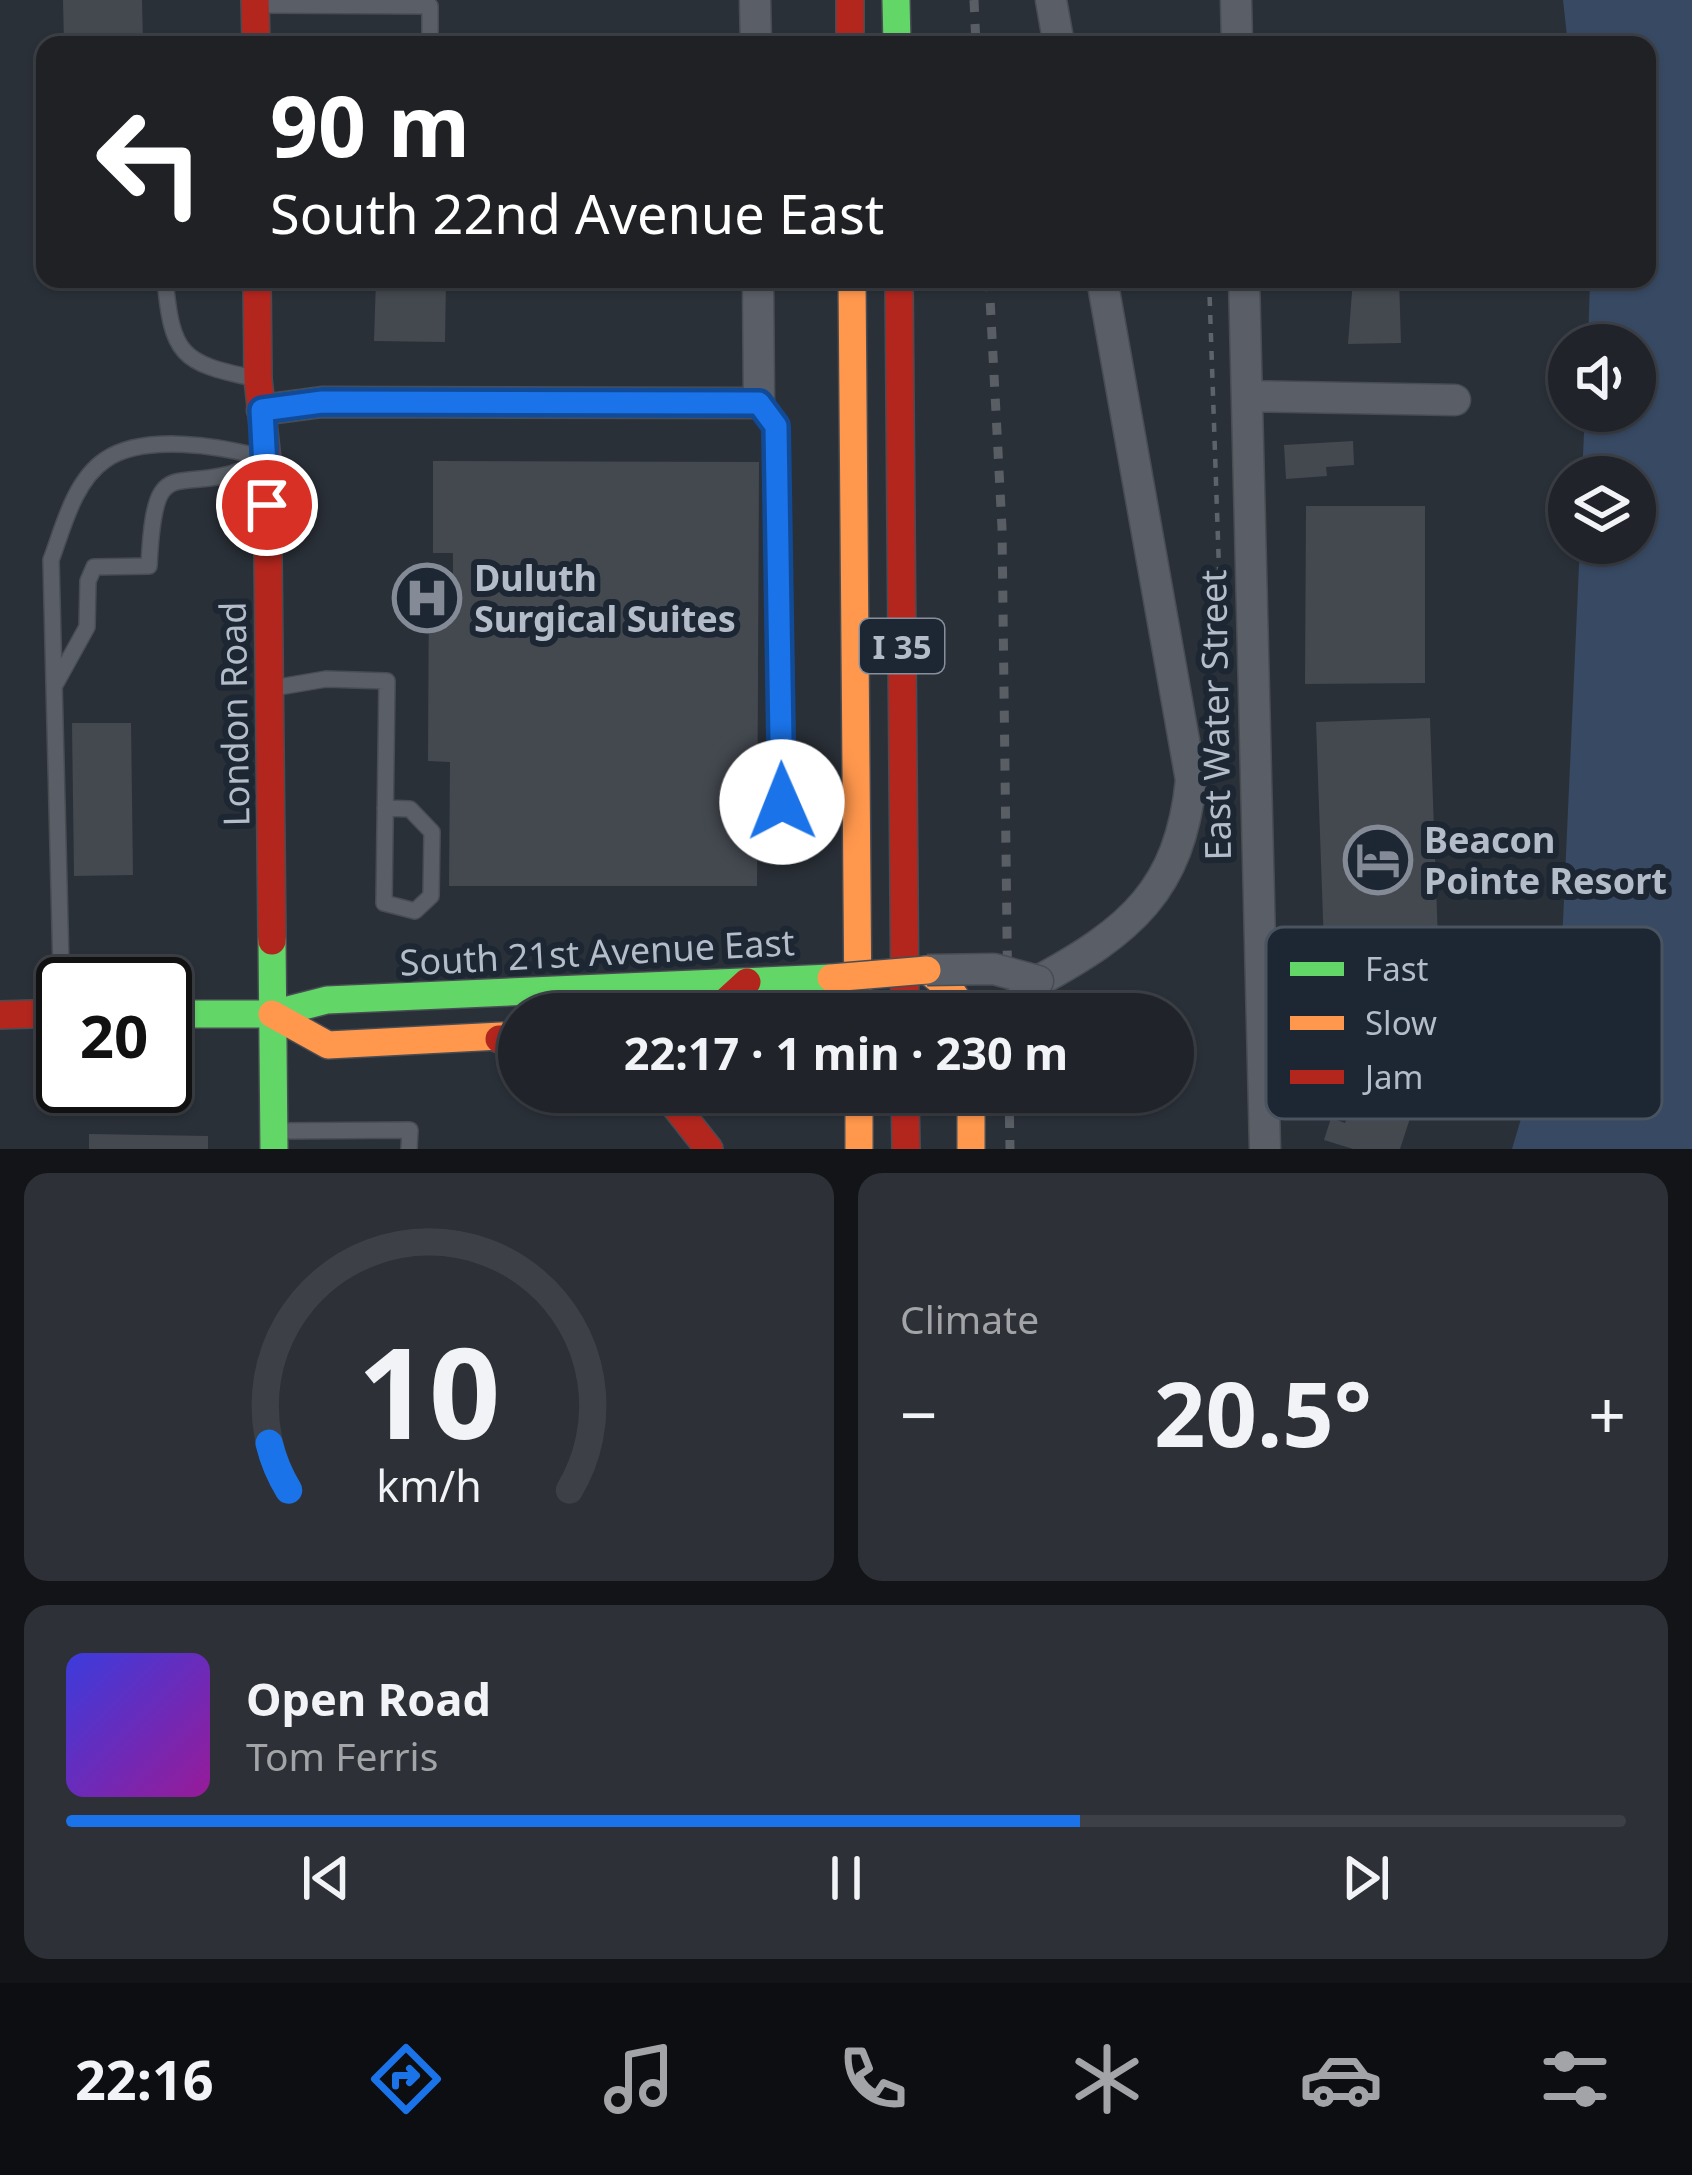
<!DOCTYPE html>
<meta charset="utf-8">
<style>
body{margin:0;font-family:"Noto Sans",sans-serif;background:#2d3036;color:#f1f3f6;height:100vh;display:flex;flex-direction:column;font-size:45px;white-space:nowrap}
*{box-sizing:border-box;margin:0}
p{font-size:39px;color:#a2a4a8}
.icon{flex:none;width:66px;height:66px;fill:none;stroke:currentColor;stroke-width:2;stroke-linecap:round;stroke-linejoin:round}
.map{position:relative;height:1149px;overflow:hidden}
.details{display:flex;flex-direction:column;gap:24px;padding:24px;background:#121417;flex:1}
.details>*{flex:none}
.top-card{position:absolute;left:36px;top:36px;width:1620px;height:252px;border-radius:24px;box-shadow:0 3px 9px #0004,0 0 0 3px #3d4147;background:#202124;color:#fff;overflow:hidden}
.tools{position:absolute;left:1548px;top:324px;display:grid;gap:24px}
.tools a{display:grid;place-items:center;width:108px;height:108px;border-radius:50%;background:#20242a;box-shadow:0 3px 9px #0004,0 0 0 3px #3d4147;font-size:60px}
.speed{position:absolute;left:36px;top:957px;display:flex;gap:24px;font-size:60px;font-weight:700;text-align:center}
.speed>*{display:grid;place-content:center;width:156px;height:156px;border-radius:50%;background:#20242a;box-shadow:0 3px 9px #0004,0 0 0 3px #3d4147;line-height:1}
.speed .limit{border:6px solid #111;border-radius:18px;background:#fff;color:#111}
.pin{position:absolute;display:grid;place-items:center;width:102px;height:102px;color:#fff;margin:-51px;border:6px solid #fff;border-radius:50%;box-shadow:0 3px 12px #0007}
.me{position:absolute;width:132px;margin:-66px;rotate:359deg;stroke-linejoin:round;filter:drop-shadow(0 0 9px #0008)}
.turn{display:flex;align-items:center;gap:42px;height:252px;padding:0 36px;font-size:54px}
.turn .icon{width:156px;height:156px;stroke-width:2.5}
.turn b{display:block;font-size:84px;line-height:102px}
.big{font-size:90px;font-weight:700;line-height:1.1}
.details .card{flex:1;display:flex;flex-direction:column;justify-content:center;gap:18px;min-width:0;padding:0 42px;border-radius:24px;background:#2d3036}
.details .dial{align-items:center;gap:0}
.dial svg{height:312px;overflow:visible;fill:none;stroke:#3d4147;stroke-width:7;stroke-linecap:round;text-anchor:middle}
.dial text{fill:#f1f3f6;stroke:none}
.song{display:flex;align-items:center;gap:36px}
.cover{width:144px;height:144px;border-radius:18px;background:linear-gradient(135deg,hsl(240 70% 55%),hsl(300 70% 35%))}
.played{height:12px;border-radius:6px;background:linear-gradient(90deg,#1a73e8 65%,#3d4147 65%)}
.keys{display:flex;justify-content:space-around;direction:ltr}
.heat{display:flex;justify-content:space-between;align-items:center;font-size:66px;direction:ltr}
.details .tiles{flex:1;display:grid;gap:24px;grid-template-columns:1fr 1fr}
.card:last-child{grid-column:span 2}
.trip{position:absolute;left:498px;top:993px;width:696px;height:120px;border-radius:60px;background:#20242a;box-shadow:0 3px 9px #0004,0 0 0 3px #3d4147;font-weight:700;line-height:120px;text-align:center}
.tabs{display:flex;height:192px;justify-content:space-around;align-items:center;background:#0d0e11;color:#a2a4a8}
.tabs .icon{width:84px;height:84px}
.tabs .selected{color:#1a73e8}
.tabs b{font-size:54px;color:#f1f3f6}
.map>svg:first-child{display:block}
.water{fill:#384963}
.building{fill:#444950}
.lines{fill:none;stroke-linecap:round;stroke-linejoin:round}
.lane-casing{stroke:#484c53;stroke-width:18}
.street-casing{stroke:#484c53;stroke-width:33}
.fast-casing{stroke:#484c53;stroke-width:30}
.slow-casing{stroke:#484c53;stroke-width:30}
.jam-casing{stroke:#484c53;stroke-width:30}
.path{stroke:#5d636a;stroke-width:4.5;stroke-dasharray:9 9;stroke-linecap:butt}
.lane{stroke:#5a5e66;stroke-width:15}
.street{stroke:#5a5e66;stroke-width:30}
.fast{stroke:#63d668;stroke-width:27}
.slow{stroke:#ff974d;stroke-width:27}
.jam{stroke:#b3261e;stroke-width:27}
.rail{stroke:#595d64;stroke-width:9;stroke-dasharray:12 12;stroke-linecap:butt}
.street-bridge-casing{stroke:#484c53;stroke-width:33;stroke-linecap:butt}
.slow-bridge-casing{stroke:#484c53;stroke-width:30;stroke-linecap:butt}
.street-bridge{stroke:#5a5e66;stroke-width:30}
.slow-bridge{stroke:#ff974d;stroke-width:27}
.route-casing{stroke:#114b97;stroke-width:30}
.route{stroke:#1a73e8;stroke-width:21}
.labels{text-anchor:middle;dominant-baseline:central;stroke-width:12;stroke-linejoin:round;paint-order:stroke}
.shield{fill:#1d2633;stroke:#878f9c;stroke-width:3}
.shield-label{font-size:33px;font-weight:bold;fill:#b4bcc9}
.poi-label{font-size:36px;font-weight:bold;fill:#b4bcc9;stroke:#1d2633;text-anchor:start}
.street-label{font-size:36px;fill:#b4bcc9;stroke:#1d2633}
.key{fill:#1d2633;stroke:#4a5360;stroke-width:3}
.key-label{font-size:33px;fill:#b4bcc9}
</style>
<div class="map">
<svg width="1692" height="1149" viewBox="0 0 1692 1149">
<rect width="100%" height="100%" fill="#2a3038"/>
<path class="water" d="M1563 0H1692V1149H1512L1560 988 1580 543H1635V477H1582L1585 411H1635V345H1588L1590 279H1647V45H1568Z"/>
<path class="building" d="M63 0H142L143 45H64Z
M376 279H446L445 342 374 341Z
M1353 279H1399L1401 343 1348 344Z
M1353 441 1354 465 1326 467 1327 476 1286 479 1284 445Z
M433 461 759 462 757 886H449L450 762 428 761 429 575H453V553H433Z
M1306 506H1425V683L1305 684Z
M1430 718 1440 997 1326 1002 1316 722Z
M72 723H131L133 875 74 876Z
M1388 1049 1420 1059 1416 1074 1426 1078 1417 1104 1408 1101 1406 1107 1413 1109 1400 1149H1353L1324 1140 1331 1118 1345 1123 1352 1105 1338 1101 1346 1076 1376 1086Z
M89 1134 208 1136V1149H89Z"/>
<g class="lines">
<defs>
<path id="lane" d="M262 5 430 6V45
M165 279C172 355 181 363 253 378
M759 403 776 426 782 802
M56 683 87 627 88 581 94 567 149 566C155 440 176 503 259 463
M273 688 326 679 387 681 384 903 415 911 431 896 432 832 410 809 385 808
M62 1009 51 560C63 528 74 481 105 460 144 433 221 446 264 458
M277 1131 410 1130 409 1149"/>
<path id="street" d="M755 0 756 45
M1051 0 1059 45
M1236 0 1237 45
M1244 279 1265 1149
M1247 396 1455 400
M262 410 322 402 759 403 758 279
M1038 981C1130 931 1180 890 1191 780L1102 279"/>
<path id="fast" d="M896 0 897 45
M272 941 274 1149
M165 1014H272L327 1000 831 978"/>
<path id="slow" d="M852 279 858 1014
M927 970 950 989 967 1014
M272 1014 328 1045 519 1035
M859 1092V1149
M971 1092V1149"/>
<path id="jam" d="M255 0 256 45
M850 0V45
M257 279 258 379 267 459 272 941
M899 279 905 1014
M712 1014 747 982
M0 1015 63 1013
M499 1039H519
M664 1092 709 1149
M905 1092 906 1149"/>
</defs>
<use href="#lane" class="lane-casing"/>
<use href="#street" class="street-casing"/>
<use href="#fast" class="fast-casing"/>
<use href="#slow" class="slow-casing"/>
<use href="#jam" class="jam-casing"/>
<path class="path" d="M1209 279 1220 598"/>
<use href="#lane" class="lane"/>
<use href="#street" class="street"/>
<use href="#fast" class="fast"/>
<use href="#slow" class="slow"/>
<use href="#jam" class="jam"/>
<path class="rail" d="M974 0 976 45
M989 279 1002 528 1008 1014
M1009 1092 1010 1149"/>
<defs>
<path id="street-bridge" d="M927 970 994 969 1038 981C1021 1009 998 1011 967 1014"/>
<path id="slow-bridge" d="M831 978 927 970"/>
</defs>
<use href="#street-bridge" class="street-bridge-casing"/>
<use href="#slow-bridge" class="slow-bridge-casing"/>
<use href="#street-bridge" class="street-bridge"/>
<use href="#slow-bridge" class="slow-bridge"/>
</g>
<g class="lines">
<defs>
<path id="route" d="M267 505 262 410 322 402 759 403 776 426 782 802"/>
</defs>
<use href="#route" class="route-casing"/>
<use href="#route" class="route"/>
</g>
<defs>
<symbol id="hospital-ring" viewBox="-11 -11 22 22"><circle r="9.5" fill="#1d2633" stroke="#848b96" stroke-width="1.5"/><path d="M-5-5h3v3.5h4V-5h3V5h-3V1.5h-4V5h-3Z" fill="#848b96"/></symbol>
<symbol id="hotel-ring" viewBox="-11 -11 22 22"><circle r="9.5" fill="#1d2633" stroke="#848b96" stroke-width="1.5"/><path d="M-6-4.5h1.5V1H6V5H4.5V3h-9V5H-6ZM-4 0a1.8 1.8 0 1 1 3.6 0ZM.5 0V-2.5h3Q6-2.5 6 0Z" fill="#848b96"/></symbol>
</defs>
<g fill-rule="evenodd">
<use href="#hospital-ring" x="389" y="560" width="76" height="76"/>
<use href="#hotel-ring" x="1340" y="822" width="76" height="76"/>
</g>
<g class="labels">
<rect class="shield" x="860" y="619" width="84" height="54" rx="9"/>
<g class="shield-label">
<text x="902" y="646">I 35</text>
</g>
<g class="poi-label">
<text x="474" y="577">Duluth<tspan x="474" dy="41">Surgical Suites</tspan></text>
<text x="1424" y="839">Beacon<tspan x="1424" dy="41">Pointe Resort</tspan></text>
</g>
<g class="street-label">
<text transform="translate(234 714) rotate(-91)">London Road</text>
<text transform="translate(1215 715) rotate(-91)">East Water Street</text>
<text transform="translate(597 952) rotate(-3)">South 21st Avenue East</text>
</g>
</g>
<rect x="1266" y="927" width="396" height="192" rx="18" class="key"/>
<rect x="1290" y="962" width="54" height="14" fill="#63d668"/>
<rect x="1290" y="1016" width="54" height="14" fill="#ff974d"/>
<rect x="1290" y="1070" width="54" height="14" fill="#b3261e"/>
<g class="key-label">
<text x="1365" y="981">Fast</text>
<text x="1365" y="1035">Slow</text>
<text x="1365" y="1089">Jam</text>
</g>
</svg>
<div class="tools">
<a><svg class="icon" aria-label="sound" viewBox="0 0 24 24"><path d="M4 9h4l5-4v14l-5-4H4zM17 9q2 3 0 6"/></svg></a>
<a><svg class="icon" aria-label="layers" viewBox="0 0 24 24"><path d="M12 4l9 5-9 5-9-5zM3 14l9 5 9-5"/></svg></a>
</div>
<div class="speed"><div class="limit">20</div></div>
<div class="pin" style="left:267px;top:505px;background:#d93025"><svg class="icon" aria-label="arrive" viewBox="0 0 24 24"><path d="M6 21V4h12l-3 4 3 4H6"/></svg></div>
<svg class="me" style="left:782px;top:802px" viewBox="-20 -20 40 40"><circle r="19" fill="#fff"/><path d="M0-13L10 11 0 6-10 11z" fill="#1a73e8"/></svg>
<div class="trip">22:17 · 1 min · 230 m</div>
<div class="top-card">
<div class="turn"><svg class="icon" aria-label="left" viewBox="0 0 24 24"><path d="M17 20v-9H6M10 6l-5 5 5 5"/></svg><div><b>90 m</b>South 22nd Avenue East</div></div>
</div>
</div>
<section class="details">
<div class="tiles">
<div class="card dial"><svg viewBox="0 0 100 80">
<path d="M14 69A42 42 0 1 1 86 69"/>
<path d="M14 69A42 42 0 0 1 9 57" stroke="#1a73e8"/>
<text x="50" y="56" font-size="32" font-weight="700">10</text>
<text x="50" y="72" font-size="11">km/h</text>
</svg></div>
<div class="card"><p>Climate</p>
<div class="heat"><a>−</a><b class="big">20.5°</b><a>+</a></div>
</div>
<div class="card">
<div class="song"><i class="cover"></i><div><b>Open Road</b><p>Tom Ferris</p></div></div>
<div class="played"></div>
<div class="keys"><svg class="icon" aria-label="previous" viewBox="0 0 24 24"><path d="M18 5L8 12l10 7zM5 5v14"/></svg><svg class="icon" aria-label="pause" viewBox="0 0 24 24"><path d="M8 5v14M16 5v14"/></svg><svg class="icon" aria-label="next" viewBox="0 0 24 24"><path d="M6 5l10 7-10 7zM19 5v14"/></svg></div>
</div>
</div>
</section>
<nav class="tabs">
<b>22:16</b>
<svg class="icon selected" aria-label="directions" viewBox="0 0 24 24"><path d="M12 3l9 9-9 9-9-9zM9 14v-3h6M13 9l2 2-2 2"/></svg>
<svg class="icon" aria-label="music" viewBox="0 0 24 24"><path d="M9 18V5l10-2v13"/><circle cx="6" cy="18" r="3"/><circle cx="16" cy="16" r="3"/></svg>
<svg class="icon" aria-label="phone" viewBox="0 0 24 24"><path d="M5 4h4l2 5-3 2q2 4 5 5l2-3 5 2v4C11 20 4 13 5 4z"/></svg>
<svg class="icon" aria-label="climate" viewBox="0 0 24 24"><path d="M12 3v18M4 7l16 10M4 17L20 7"/></svg>
<svg class="icon" aria-label="car" viewBox="0 0 24 24"><path d="M5 17H2v-5l4-1 3-4h7l3 4 3 1v5h-3M9 17h6M6 11h13"/><circle cx="7" cy="17" r="2"/><circle cx="17" cy="17" r="2"/></svg>
<svg class="icon" aria-label="filters" viewBox="0 0 24 24"><path d="M4 7h16M4 17h16"/><circle cx="9" cy="7" r="2"/><circle cx="15" cy="17" r="2"/></svg>
</nav>
